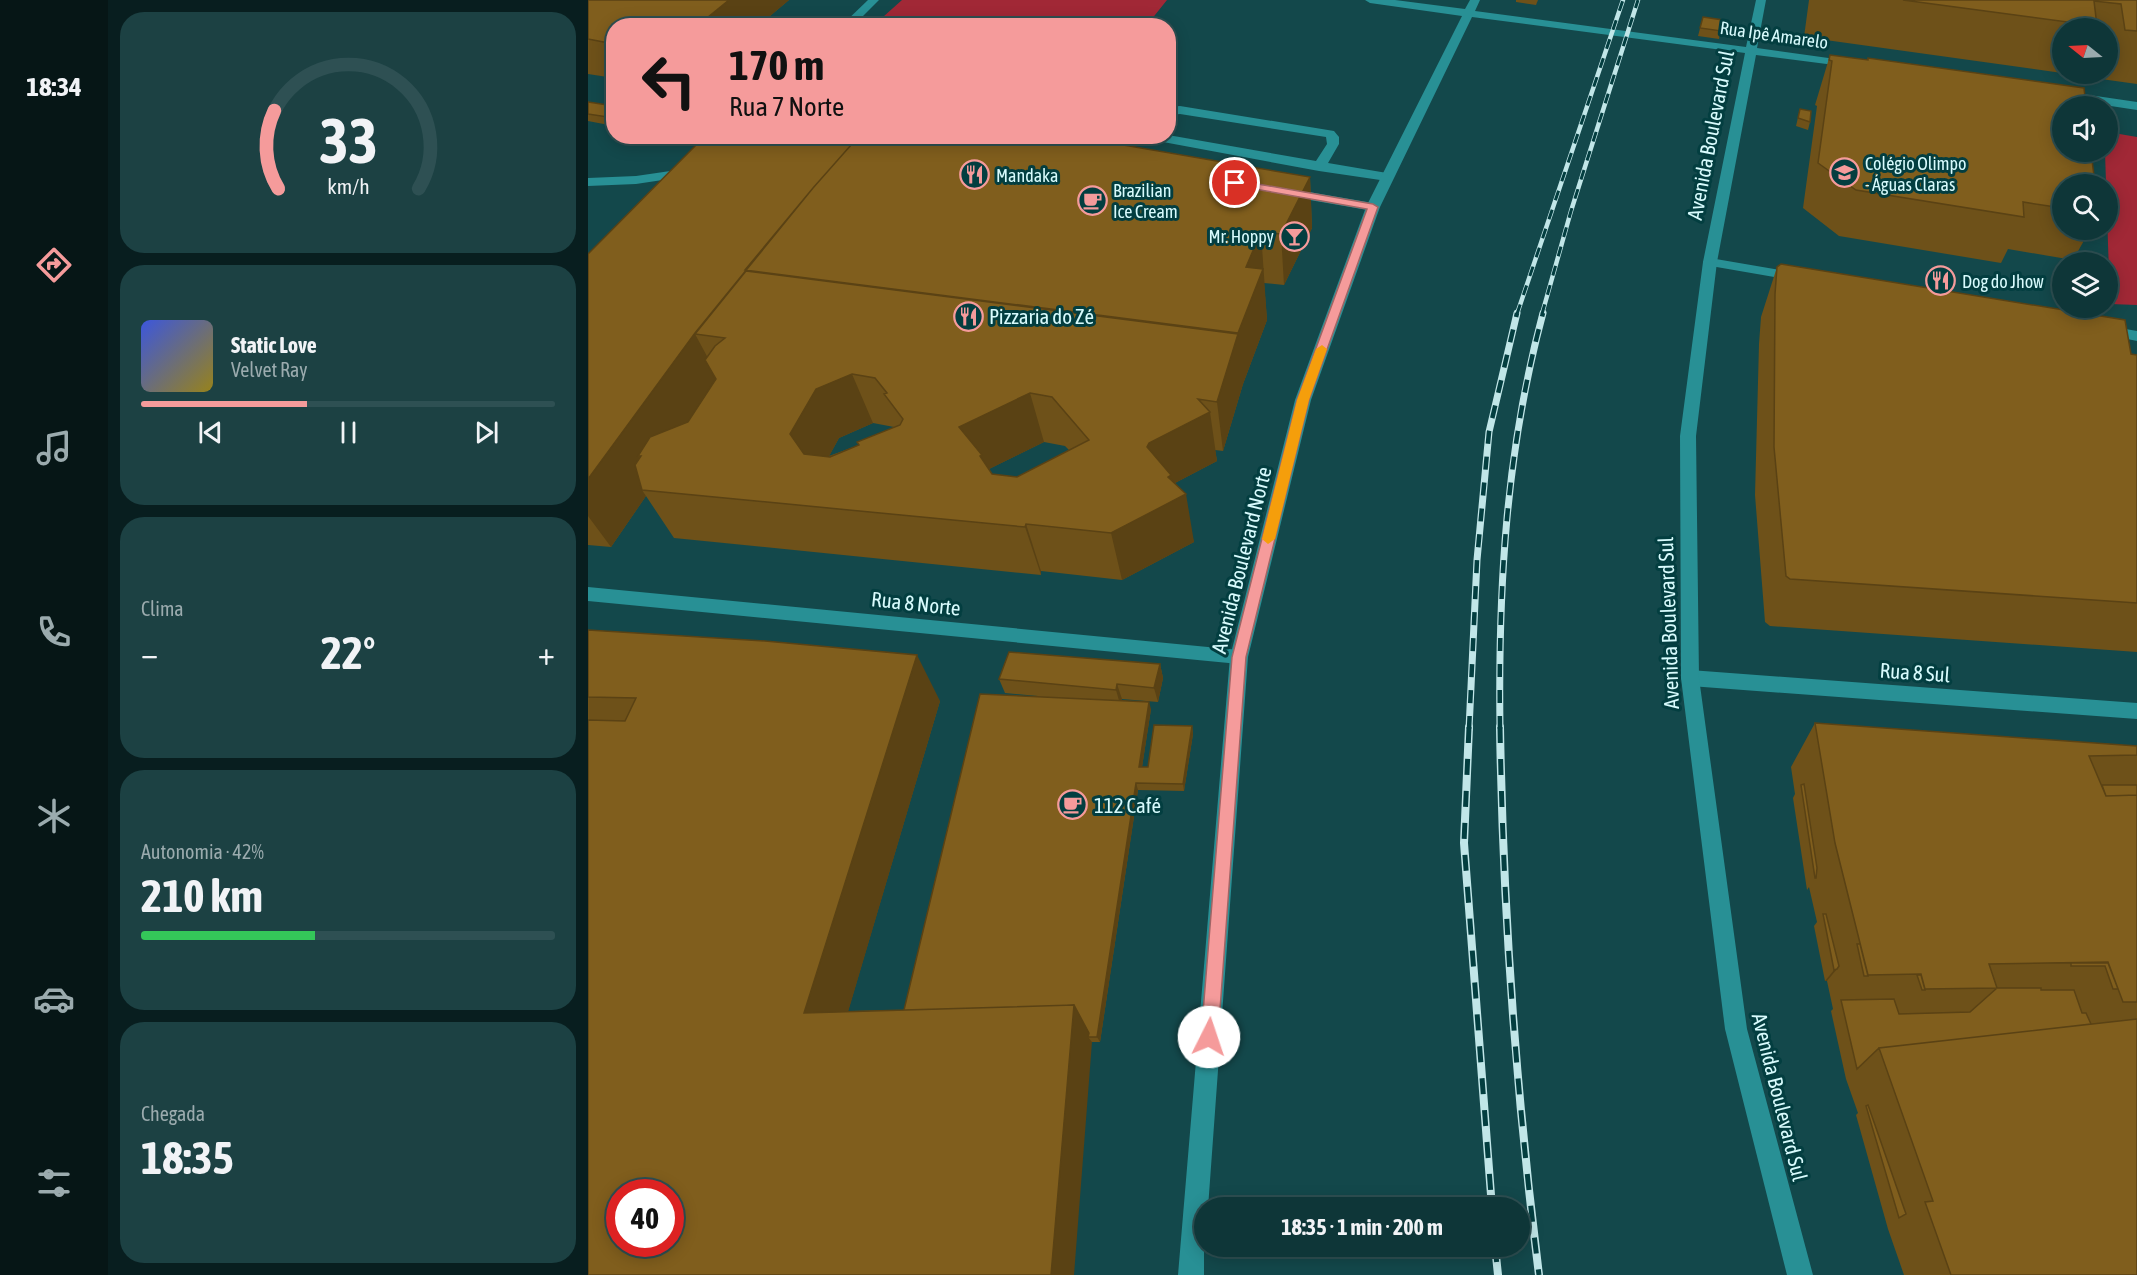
<!DOCTYPE html>
<html lang="pt">
<meta charset="utf-8">
<style>
body{margin:0;font-family:"Asap Condensed",sans-serif;background:#1c4143;color:#f1f3f6;height:100vh;display:flex;flex-direction:column;font-size:22px;white-space:nowrap}
*{box-sizing:border-box;margin:0}
p{font-size:20px;color:#9babae}
.icon{flex:none;width:33px;height:33px;fill:none;stroke:currentColor;stroke-width:2;stroke-linecap:round;stroke-linejoin:round}
.map{position:relative;flex:1;overflow:hidden}
.panel{display:flex;flex-direction:column;gap:12px;padding:12px;background:#081e1f;width:480px}
.panel>*{flex:none}
.guide{position:absolute;left:18px;top:18px;width:570px;height:126px;border-radius:24px;box-shadow:0 3px 15px #0003,0 0 0 2px #2e5053;background:#f59b9b;color:#111;overflow:hidden}
.needle{width:39px;rotate:288deg}
.tools{position:absolute;left:1464px;top:18px;display:grid;gap:12px}
.tools a{display:grid;place-items:center;width:66px;height:66px;border-radius:50%;background:#0e3638;box-shadow:0 3px 15px #0003,0 0 0 2px #2e5053;font-size:30px}
.speed{position:absolute;left:18px;top:1179px;display:flex;gap:12px;font-size:30px;font-weight:700;text-align:center}
.speed>*{display:grid;place-content:center;width:78px;height:78px;border-radius:50%;background:#0e3638;box-shadow:0 3px 15px #0003,0 0 0 2px #2e5053;line-height:1}
.speed .limit{border:9px solid #d22;background:#fff;color:#111}
.pin{position:absolute;display:grid;place-items:center;width:51px;height:51px;color:#fff;margin:-26px;border:3px solid #fff;border-radius:50%;box-shadow:0 2px 6px #0007}
.me{position:absolute;width:66px;margin:-33px;rotate:4deg;stroke-linejoin:round;filter:drop-shadow(0 0 4px #0008)}
.turn{display:flex;align-items:center;gap:21px;height:126px;padding:0 24px;font-size:27px}
.turn .icon{width:78px;height:78px;stroke-width:2.5}
.turn b{display:block;font-size:42px;line-height:51px}
.big{font-size:45px;font-weight:700;line-height:1.1}
.panel .widget{flex:1;display:flex;flex-direction:column;justify-content:center;gap:9px;min-width:0;padding:0 21px;border-radius:24px;background:#1c4143}
.panel .dial{align-items:center;gap:0}
.dial svg{height:156px;overflow:visible;fill:none;stroke:#2e5053;stroke-width:7;stroke-linecap:round;text-anchor:middle}
.dial text{fill:#f1f3f6;stroke:none}
.song{display:flex;align-items:center;gap:18px}
.cover{width:72px;height:72px;border-radius:9px;background:linear-gradient(135deg,hsl(230 70% 55%),hsl(50 70% 35%))}
.played{height:6px;border-radius:3px;background:linear-gradient(90deg,#f59b9b 40%,#2e5053 40%)}
.keys{display:flex;justify-content:space-around;direction:ltr}
.heat{display:flex;justify-content:space-between;align-items:center;font-size:33px;direction:ltr}
.charge{height:9px;border-radius:4px;background:linear-gradient(90deg,#34c759 42%,#2e5053 0)}
.trip{position:absolute;left:606px;top:1197px;width:336px;height:60px;border-radius:30px;background:#0e3638;box-shadow:0 3px 15px #0003,0 0 0 2px #2e5053;font-weight:700;line-height:60px;text-align:center}
main{display:flex;flex:1;min-height:0}
.menu{display:flex;flex-direction:column;width:108px;justify-content:space-around;align-items:center;background:#061616;color:#9babae}
.menu .icon{width:42px;height:42px}
.menu .selected{color:#f59b9b}
.menu b{font-size:27px;color:#f1f3f6}
.map>svg:first-child{display:block}
.green{fill:#a12836}
.lines{fill:none;stroke-linecap:round;stroke-linejoin:round}
.service{fill:#289095;fill-rule:evenodd}
.minor{fill:#289095;fill-rule:evenodd}
.tertiary{fill:#289095;fill-rule:evenodd}
.secondary{fill:#289095;fill-rule:evenodd}
.rail-far2-casing{stroke:#c1e6e8;stroke-width:4.5}
.rail-far1-casing{stroke:#c1e6e8;stroke-width:7}
.rail-casing{stroke:#c1e6e8;stroke-width:8}
.rail-far2{stroke:#033e40;stroke-width:3;stroke-dasharray:10;stroke-linecap:butt}
.rail-far1{stroke:#033e40;stroke-width:4.5;stroke-dasharray:13;stroke-linecap:butt}
.rail{stroke:#033e40;stroke-width:5;stroke-dasharray:16;stroke-linecap:butt}
.wall{fill:#6e5119;fill-rule:evenodd}
.shaded-wall{fill:#5a4214}
.building{fill:#805e1d;stroke:#5a4214;stroke-width:1.5;fill-rule:evenodd}
.route{fill:#f59b9b;stroke:#9f6565;stroke-width:1.5}
.slow{fill:#f59e0b}
.labels{text-anchor:middle;dominant-baseline:central;stroke-width:6;stroke-linejoin:round;paint-order:stroke}
.far-street-label{font-size:18px;fill:#d8fbfd;stroke:#033e40}
.far-poi-label{font-size:18px;fill:#d8fbfd;stroke:#033e40;text-anchor:start}
.street-label{font-size:21px;fill:#d8fbfd;stroke:#033e40}
.poi-label{font-size:21px;fill:#d8fbfd;stroke:#033e40;text-anchor:start}
</style>
<main>
<nav class="menu">
<b>18:34</b>
<svg class="icon selected" aria-label="directions" viewBox="0 0 24 24"><path d="M12 3l9 9-9 9-9-9zM9 14v-3h6M13 9l2 2-2 2"/></svg>
<svg class="icon" aria-label="music" viewBox="0 0 24 24"><path d="M9 18V5l10-2v13"/><circle cx="6" cy="18" r="3"/><circle cx="16" cy="16" r="3"/></svg>
<svg class="icon" aria-label="phone" viewBox="0 0 24 24"><path d="M5 4h4l2 5-3 2q2 4 5 5l2-3 5 2v4C11 20 4 13 5 4z"/></svg>
<svg class="icon" aria-label="climate" viewBox="0 0 24 24"><path d="M12 3v18M4 7l16 10M4 17L20 7"/></svg>
<svg class="icon" aria-label="car" viewBox="0 0 24 24"><path d="M5 17H2v-5l4-1 3-4h7l3 4 3 1v5h-3M9 17h6M6 11h13"/><circle cx="7" cy="17" r="2"/><circle cx="17" cy="17" r="2"/></svg>
<svg class="icon" aria-label="filters" viewBox="0 0 24 24"><path d="M4 7h16M4 17h16"/><circle cx="9" cy="7" r="2"/><circle cx="15" cy="17" r="2"/></svg>
</nav>
<section class="panel">
<div class="widget dial"><svg viewBox="0 0 100 80">
<path d="M14 69A42 42 0 1 1 86 69"/>
<path d="M14 69A42 42 0 0 1 12 29" stroke="#f59b9b"/>
<text x="50" y="56" font-size="32" font-weight="700">33</text>
<text x="50" y="72" font-size="11">km/h</text>
</svg></div>
<div class="widget">
<div class="song"><i class="cover"></i><div><b>Static Love</b><p>Velvet Ray</p></div></div>
<div class="played"></div>
<div class="keys"><svg class="icon" aria-label="previous" viewBox="0 0 24 24"><path d="M18 5L8 12l10 7zM5 5v14"/></svg><svg class="icon" aria-label="pause" viewBox="0 0 24 24"><path d="M8 5v14M16 5v14"/></svg><svg class="icon" aria-label="next" viewBox="0 0 24 24"><path d="M6 5l10 7-10 7zM19 5v14"/></svg></div>
</div>
<div class="widget"><p>Clima</p>
<div class="heat"><a>−</a><b class="big">22°</b><a>+</a></div>
</div>
<div class="widget"><p>Autonomia · 42%</p><b class="big">210 km</b><div class="charge"></div></div>
<div class="widget"><p>Chegada</p><b class="big">18:35</b></div>
</section>
<div class="map">
<svg width="1549" height="1275" viewBox="0 0 1549 1275">
<rect width="100%" height="100%" fill="#13484b"/>
<path class="green" d="M314 0H579L559 25H286Z
M1520 132 1549 137V305L1522 304 1517 152H1520Z"/>
<g class="lines">
<path class="service" d="M592 106 746 131 751 137V144L740 163 799 173 805 177 799 181 731 171 559 139 557 136 580 135 728 161 739 144 738 137 592 114 580 115V107Z
M533 136H547L515 162H507L505 159 507 156Z
M96 169 101 170 102 173 101 176 48 184 0 186V178L48 176Z"/>
<path class="minor" d="M698 188 785 203 792 207 785 211 693 195 691 192Z
M1122 258 1210 273 1217 277 1210 281 1117 265 1115 262 1117 259Z
M1515 325 1549 331V341L1510 333 1508 330 1510 327Z
M0 587 651 650 657 652 660 657 657 662 651 664 0 601Z
M1102 670 1549 703V719L1102 686 1095 683 1093 678 1095 673Z"/>
<path class="tertiary" d="M777 0H807L877 9 882 0H892L887 11 1158 47 1168 0H1178L1169 48 1262 61 1268 64 1262 67 1168 55 1129 262 1108 436 1111 678 1159 1029 1225 1275H1199L1137 1029 1093 678 1092 436 1115 262 1157 53 884 17 792 207 723 400 660 657 620 1208H616V1275H590L642 657 707 400 778 207 874 16 782 3Z
M1474 91 1549 102V110L1470 98 1468 95Z"/>
<path class="secondary" d="M280 0H291L265 26H253Z"/>
<defs>
<path id="rail-far2" d="M929 314 1035 0
M954 314 983 211 1050 0"/>
<path id="rail-far1" d="M881 729 889 560 901 432 929 313
M912 729C910 588 918 450 955 313"/>
<path id="rail" d="M881 727 876 843 904 1208
M912 727C915 911 928 1093 951 1275
M907 1246 910 1275"/>
</defs>
<use href="#rail-far2" class="rail-far2-casing"/>
<use href="#rail-far1" class="rail-far1-casing"/>
<use href="#rail" class="rail-casing"/>
<use href="#rail-far2" class="rail-far2"/>
<use href="#rail-far1" class="rail-far1"/>
<use href="#rail" class="rail"/>
</g>
<path class="wall" d="M0 0H201L170 26H26V78L0 74Z
M928 0H950L948 5 928 2Z
M1221 0H1549V84L1513 79 1512 74H1520V28H1474V73L1216 37Z
M1115 17 1135 20 1131 39 1110 36Z
M1242 55 1279 60 1280 58 1474 184V230H1502L1485 260 1420 249 1413 263 1251 236 1215 208 1229 106 1227 105Z
M0 102 26 106V126L0 121Z
M1212 109 1222 122 1220 130 1208 126Z
M722 177 724 228 696 285 676 283 679 320 655 384 635 451 627 450 629 461 587 483 606 542 534 580 453 571V575L86 538 58 496 23 547 0 545V254ZM285 423 306 427 271 445 241 456 251 438ZM456 442 477 446 481 450 429 477 404 474 401 469Z
M1189 267 1549 355V652L1182 626 1177 622 1167 495 1171 344 1173 317Z
M0 630 352 701 260 1011 316 1010 450 696 417 693 411 679 572 664 575 678 570 702 534 699 533 700 563 709 554 767H560L604 726 605 734 596 791 550 790 512 1042H504L0 1275Z
M1227 723 1549 746V1275H1316L1300 1229 1268 1115 1270 1113 1258 1079 1243 1011 1245 1009 1239 981H1237L1226 926 1229 922 1221 887 1219 890 1205 798 1207 794 1203 767Z"/>
<path class="shaded-wall" d="M141 0H201L170 26H109Z
M722 177 724 228 696 285 693 234Z
M673 232 679 320 655 384 635 451 629 402 650 334 658 267Z
M158 271 137 338 107 334 134 384 117 360 132 387 68 480 53 456H50L67 482 54 490 58 496 23 547 0 516V479L107 333Z
M264 374 285 423 251 438 227 482 202 434 228 389Z
M442 393 456 442 399 470 371 427Z
M622 412 629 461 585 484 598 494 606 542 534 580 523 533 561 443Z
M438 524 453 571V575L437 527Z
M329 655 352 701 250 1046 216 1013Z
M572 664 575 678 570 702 566 688Z
M529 684 534 699 532 704 528 690Z
M561 702 563 709 553 774 551 767Z
M604 726 605 734 596 791 595 784Z
M548 783 550 790 512 1042 509 1037Z
M1249 969 1239 981H1237L1246 970Z
M486 1005 503 1037H500L504 1042 486 1275H463Z"/>
<path class="building" d="M0 0H141L109 26H26V44L0 39Z
M1315 0H1549V31L1537 30 1533 4 1506 1 1509 26Z
M1115 17 1135 20 1133 31 1112 28Z
M1242 55 1280 60V58L1496 88 1498 106H1474V152H1503L1507 184H1474V208L1435 202 1436 217 1268 190 1230 163 1244 61 1241 60Z
M0 102 26 106V118L0 114Z
M1212 109 1223 111 1222 122 1210 118Z
M117 136H271L225 188 107 333 0 479V254Z
M271 136H483L722 177 693 234 673 232 658 267 675 269 650 333 157 270 225 188Z
M1193 264 1537 320 1543 354 1549 355V603L1202 579 1198 576 1186 447 1187 294 1189 267Z
M158 271 650 334 629 402 610 399 622 412 561 443 559 447 583 475 580 477 598 494 523 533 438 524 437 527 54 490 47 465 53 456H50L62 437 100 422 128 379 117 360 127 346 137 338 107 334ZM264 374 287 378 299 393 296 394 315 419 312 425 269 442 271 445 242 457 216 454 202 434 228 389ZM442 393 464 397 501 440 429 477 404 474 392 456 394 455 371 427Z
M0 630 177 641 329 655 216 1013 486 1005 463 1275H0V720L37 721 48 698 0 697ZM32 1192H82V1244H32Z
M421 652 572 664 566 688 529 684 528 690 411 679Z
M392 694 561 702 551 767H560L566 725 604 726 595 784 548 783 509 1037H500L501 1033 486 1005 316 1010Z
M1227 723 1549 746V755L1501 756 1518 796 1549 795V1002H1535L1520 962 1401 964 1409 988 1337 989 1333 974 1280 975 1247 843Z
M1216 784 1229 868 1228 878H1227L1213 785Z
M1514 785H1549V795L1518 796Z
M1235 914H1238L1251 966 1249 969 1246 970Z
M1269 944H1272L1280 976H1276Z
M1483 963H1520L1530 989H1525L1517 966H1483Z
M1329 975H1333L1337 990H1334Z
M1409 988H1453V990H1486L1494 1013H1498L1503 1024 1291 1048 1269 1069 1253 1000 1306 999 1311 1014 1382 1012Z
M1549 1019V1275H1363L1337 1202 1345 1201 1291 1048Z
M1280 1105 1318 1214 1311 1218 1278 1106Z"/>
<path class="route" d="M647 180 785 204 790 207 721 400 658 657 630 1037 627 1043 621 1046 615 1043 613 1037 644 657 709 400 779 209 644 185 642 183Z"/>
<path class="slow" d="M734 345 739 349 721 400 687 539 680 544 674 539 709 400 728 349Z"/>
<defs>
<symbol id="school-ring" viewBox="-11 -11 22 22"><circle r="9.5" fill="#033e40" stroke="#f59b9b" stroke-width="1.5"/><path d="M0-5L7-2L0 1L-7-2ZM-4 1L0 2.5L4 1V4Q0 6-4 4Z" fill="#f59b9b"/></symbol>
<symbol id="restaurant-ring" viewBox="-11 -11 22 22"><circle r="9.5" fill="#033e40" stroke="#f59b9b" stroke-width="1.5"/><path d="M-5-6h1v4h1v-4h1v4h1v-4h1v5L-1.5 .5V6h-2V.5L-5-1ZM5-6V6H3V1.5H1.5Q1.5-4 5-6Z" fill="#f59b9b"/></symbol>
<symbol id="cafe-ring" viewBox="-11 -11 22 22"><circle r="9.5" fill="#033e40" stroke="#f59b9b" stroke-width="1.5"/><path d="M-5.5-4.5H6V0H3Q3 3.5 0 3.5H-2.5Q-5.5 3.5-5.5 0ZM3-3.2v2h1.7v-2ZM-6 4.5H4V6H-6Z" fill="#f59b9b"/></symbol>
<symbol id="bar-ring" viewBox="-11 -11 22 22"><circle r="9.5" fill="#033e40" stroke="#f59b9b" stroke-width="1.5"/><path d="M-6-5H6L.8 .8V4.5H3.5V6h-7V4.5H-.8V.8Z" fill="#f59b9b"/></symbol>
</defs>
<g fill-rule="evenodd">
<use href="#school-ring" x="1240" y="156" width="33" height="33"/>
<use href="#restaurant-ring" x="370" y="158" width="33" height="33"/>
<use href="#cafe-ring" x="488" y="184" width="33" height="33"/>
<use href="#bar-ring" x="690" y="220" width="33" height="33"/>
<use href="#restaurant-ring" x="1336" y="264" width="33" height="33"/>
<use href="#restaurant-ring" x="364" y="300" width="33" height="33"/>
<use href="#cafe-ring" x="468" y="788" width="33" height="33"/>
</g>
<g class="labels">
<g class="far-street-label">
<text transform="translate(1186 35) rotate(8)">Rua Ipê Amarelo</text>
</g>
<g class="far-poi-label">
<text x="1277" y="163">Colégio Olimpo<tspan x="1277" dy="21">- Águas Claras</tspan></text>
<text x="408" y="175">Mandaka</text>
<text x="525" y="190">Brazilian<tspan x="525" dy="21">Ice Cream</tspan></text>
<text x="686" y="236" text-anchor="end">Mr. Hoppy</text>
<text x="1374" y="281">Dog do Jhow</text>
</g>
<g class="street-label">
<text transform="translate(1122 135) rotate(-79)">Avenida Boulevard Sul</text>
<text transform="translate(653 560) rotate(-76)">Avenida Boulevard Norte</text>
<text transform="translate(328 603) rotate(6)">Rua 8 Norte</text>
<text transform="translate(1080 623) rotate(-92)">Avenida Boulevard Sul</text>
<text transform="translate(1327 672) rotate(4)">Rua 8 Sul</text>
<text transform="translate(1192 1097) rotate(76)">Avenida Boulevard Sul</text>
</g>
<g class="poi-label">
<text x="401" y="316">Pizzaria do Zé</text>
<text x="506" y="805">112 Café</text>
</g>
</g>
</svg>
<div class="tools">
<a><svg class="needle" viewBox="-14 -14 28 28"><path d="M0-13l5 13h-10z" fill="#e53935"/><path d="M0 13l5-13h-10z" fill="#9babae"/></svg></a>
<a><svg class="icon" aria-label="sound" viewBox="0 0 24 24"><path d="M4 9h4l5-4v14l-5-4H4zM17 9q2 3 0 6"/></svg></a>
<a><svg class="icon" aria-label="search" viewBox="0 0 24 24"><circle cx="10" cy="10" r="6"/><path d="M15 15l6 6"/></svg></a>
<a><svg class="icon" aria-label="layers" viewBox="0 0 24 24"><path d="M12 4l9 5-9 5-9-5zM3 14l9 5 9-5"/></svg></a>
</div>
<div class="speed"><div class="limit">40</div></div>
<div class="pin" style="left:647px;top:183px;background:#d93025"><svg class="icon" aria-label="arrive" viewBox="0 0 24 24"><path d="M6 21V4h12l-3 4 3 4H6"/></svg></div>
<svg class="me" style="left:621px;top:1037px" viewBox="-20 -20 40 40"><circle r="19" fill="#fff"/><path d="M0-13L10 11 0 6-10 11z" fill="#f59b9b"/></svg>
<div class="trip">18:35 · 1 min · 200 m</div>
<div class="guide">
<div class="turn"><svg class="icon" aria-label="left" viewBox="0 0 24 24"><path d="M17 20v-9H6M10 6l-5 5 5 5"/></svg><div><b>170 m</b>Rua 7 Norte</div></div>
</div>
</div>
</main>
